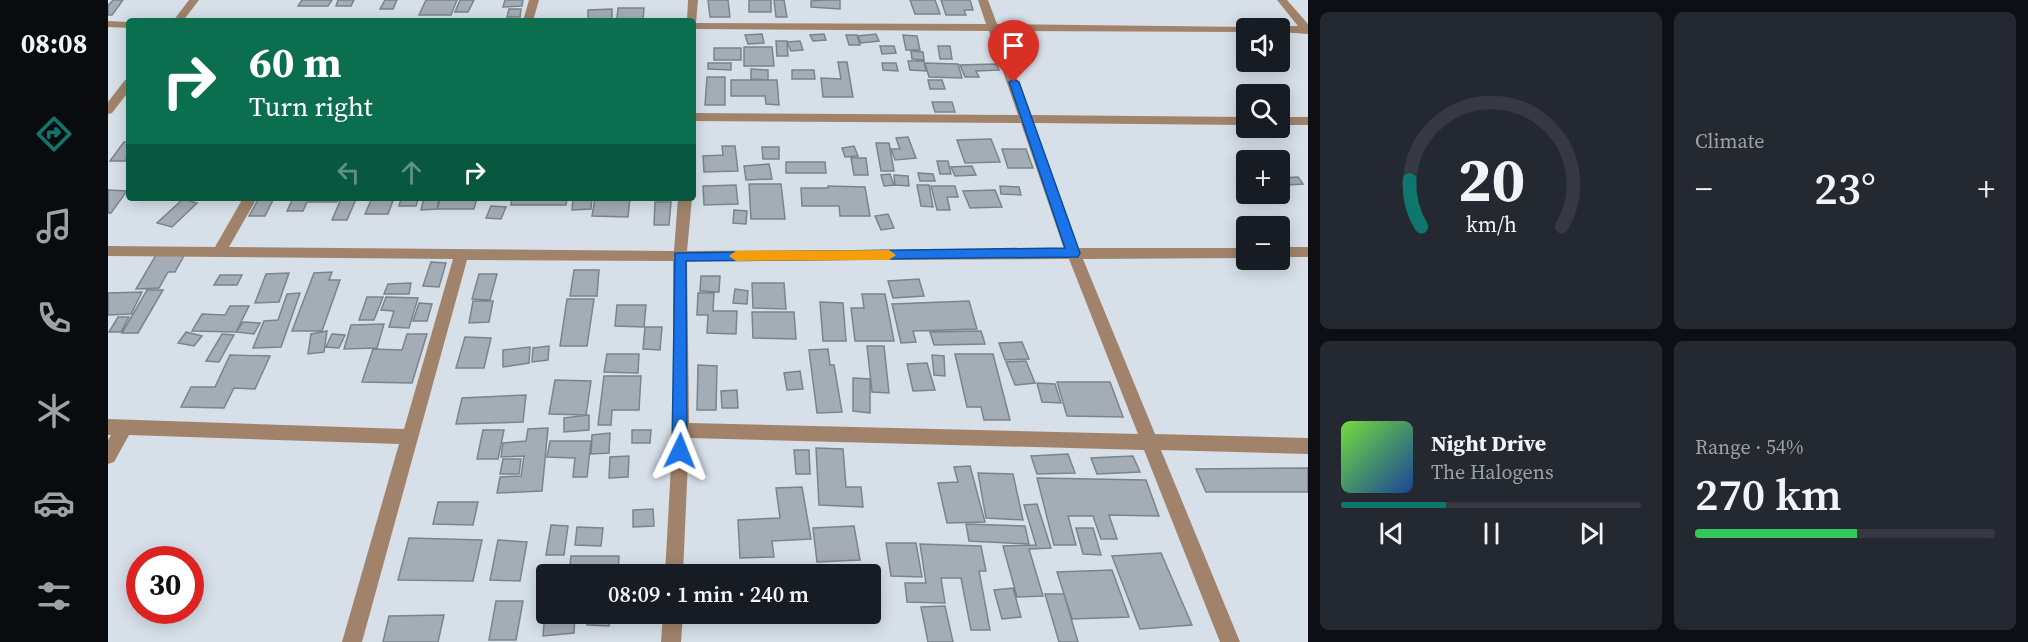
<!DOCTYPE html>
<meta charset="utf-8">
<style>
body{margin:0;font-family:"Source Serif 4",serif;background:#242831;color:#f1f3f6;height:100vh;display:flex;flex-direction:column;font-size:22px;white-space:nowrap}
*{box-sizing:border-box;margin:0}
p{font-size:20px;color:#9ea1a6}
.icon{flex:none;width:33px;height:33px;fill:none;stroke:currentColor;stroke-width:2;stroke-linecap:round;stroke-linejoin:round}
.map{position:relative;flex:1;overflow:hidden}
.drawer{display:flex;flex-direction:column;gap:12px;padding:12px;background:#0d0f14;width:720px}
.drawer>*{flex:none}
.hud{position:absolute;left:18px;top:18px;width:570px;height:183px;border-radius:6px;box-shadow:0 3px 15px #0003;background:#0b6e4f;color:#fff;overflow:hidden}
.fabs{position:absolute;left:1128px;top:18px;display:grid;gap:12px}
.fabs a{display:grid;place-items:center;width:54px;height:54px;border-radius:6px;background:#171b24;box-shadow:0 3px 15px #0003;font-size:30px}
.speed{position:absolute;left:18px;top:546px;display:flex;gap:12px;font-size:30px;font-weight:700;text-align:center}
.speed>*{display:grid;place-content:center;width:78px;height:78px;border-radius:50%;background:#171b24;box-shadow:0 3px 15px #0003;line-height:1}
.speed .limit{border:9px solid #d22;background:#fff;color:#111}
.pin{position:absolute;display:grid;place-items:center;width:51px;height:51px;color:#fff;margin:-62px -26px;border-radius:50% 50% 50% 0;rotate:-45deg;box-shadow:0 0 6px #0007}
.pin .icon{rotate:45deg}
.me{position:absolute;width:66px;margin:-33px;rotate:2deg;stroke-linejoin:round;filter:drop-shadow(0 0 4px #0008)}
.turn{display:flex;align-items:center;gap:21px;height:126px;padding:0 24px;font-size:27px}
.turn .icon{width:78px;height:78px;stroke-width:2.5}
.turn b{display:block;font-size:42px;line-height:51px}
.lanes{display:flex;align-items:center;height:57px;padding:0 24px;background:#0003;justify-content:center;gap:30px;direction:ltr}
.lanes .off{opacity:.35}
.big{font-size:45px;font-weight:600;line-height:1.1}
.drawer .widget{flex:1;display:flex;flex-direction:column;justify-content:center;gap:9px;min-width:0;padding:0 21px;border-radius:9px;background:#242831}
.drawer .dial{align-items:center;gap:0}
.dial svg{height:156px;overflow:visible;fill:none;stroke:#363941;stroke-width:7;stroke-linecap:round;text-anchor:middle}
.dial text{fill:#f1f3f6;stroke:none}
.song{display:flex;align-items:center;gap:18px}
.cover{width:72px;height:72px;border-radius:9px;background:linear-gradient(135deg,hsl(100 70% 55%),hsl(220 70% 35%))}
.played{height:6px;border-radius:3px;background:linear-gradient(90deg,#0f766e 35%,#363941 35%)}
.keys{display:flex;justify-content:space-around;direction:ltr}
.heat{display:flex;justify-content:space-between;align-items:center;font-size:33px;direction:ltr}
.charge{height:9px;border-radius:4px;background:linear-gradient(90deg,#34c759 54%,#363941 0)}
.drawer .tiles{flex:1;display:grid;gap:12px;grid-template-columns:repeat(2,1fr)}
.trip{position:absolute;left:428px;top:564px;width:345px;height:60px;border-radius:6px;background:#171b24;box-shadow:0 3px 15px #0003;font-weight:600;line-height:60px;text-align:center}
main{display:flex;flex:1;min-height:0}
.tab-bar{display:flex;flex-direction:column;width:108px;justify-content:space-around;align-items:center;background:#090b0e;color:#9ea1a6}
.tab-bar .icon{width:42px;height:42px}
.tab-bar .current{color:#0f766e}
.tab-bar b{font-size:27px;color:#f1f3f6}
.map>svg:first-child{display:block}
.building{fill:#a4acb5;stroke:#7b838b;stroke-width:1.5}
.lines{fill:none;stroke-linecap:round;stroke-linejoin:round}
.minor{fill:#a1836b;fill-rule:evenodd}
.route{fill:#1a73e8;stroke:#114b97;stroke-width:1.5}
.slow{fill:#f59e0b}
</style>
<main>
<nav class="tab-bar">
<b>08:08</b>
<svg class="icon current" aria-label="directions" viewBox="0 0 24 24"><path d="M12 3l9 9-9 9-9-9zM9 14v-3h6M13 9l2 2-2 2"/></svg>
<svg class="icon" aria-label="music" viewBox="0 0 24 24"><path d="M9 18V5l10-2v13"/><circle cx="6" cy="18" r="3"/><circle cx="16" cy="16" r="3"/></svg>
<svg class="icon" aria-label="phone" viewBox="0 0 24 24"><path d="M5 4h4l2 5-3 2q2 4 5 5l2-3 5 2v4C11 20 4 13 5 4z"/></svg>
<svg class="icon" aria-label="climate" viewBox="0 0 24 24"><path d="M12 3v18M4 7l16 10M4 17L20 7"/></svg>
<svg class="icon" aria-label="car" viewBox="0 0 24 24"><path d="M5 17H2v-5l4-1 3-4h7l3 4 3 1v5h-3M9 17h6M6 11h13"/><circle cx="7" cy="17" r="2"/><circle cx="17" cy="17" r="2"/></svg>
<svg class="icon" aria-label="filters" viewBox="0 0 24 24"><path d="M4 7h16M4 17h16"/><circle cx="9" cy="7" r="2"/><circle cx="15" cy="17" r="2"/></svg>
</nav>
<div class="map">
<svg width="1200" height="642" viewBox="0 0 1200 642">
<rect width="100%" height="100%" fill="#d7e0e9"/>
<path class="building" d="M5 0H15L4 15H0V6Z
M194 0H224L220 6H190Z
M230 0H246L243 6H228Z
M277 0H289L285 9H272Z
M318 0H349L343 15H311Z
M352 0H366L360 12H347Z
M397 0H415L414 6 395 7Z
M600 0H620L622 17H602Z
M641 0H663V12H641Z
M666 0H676L679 17H668Z
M718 0H732V9L703 7V1Z
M802 0H827L832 14H807Z
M833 0H862L865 10H856L858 15H838Z
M510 8H536L535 19H509Z
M401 9H413L412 17H399Z
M504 9V21H480V10Z
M654 34 656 43 640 44 637 35Z
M716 34 718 40 705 41 702 35Z
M768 34 771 41 753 43 750 36Z
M738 35H749L752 45H741Z
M795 35 809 36 812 50H798Z
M668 41H679L680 56H669Z
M692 41 695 50 683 51 679 42Z
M772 46H786L788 53 774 54Z
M830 46H842L844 59H832Z
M636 47H664L666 66H636Z
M606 48H633V60H606Z
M803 51 815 52 816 60 804 59Z
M800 61H816L818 71 802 70Z
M730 62H739L745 97H715L713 78 733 79Z
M600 63H623V70L600 69Z
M774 63H788L790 71 775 70Z
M817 63 850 64 854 78 821 77Z
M888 64 891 70 868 71 871 77H857L852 65Z
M643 69 660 70V80L643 79Z
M684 70H706L707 79H684Z
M599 77H617V105H597Z
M623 80H669L671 105 658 104 657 96H623Z
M820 80H834L837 89H822Z
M824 102H844L847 112H827Z
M800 137 808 158 787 160 783 149H792L788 138Z
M883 139 892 162 857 163 849 140Z
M16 142H21V155L17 161H2Z
M768 143H781L786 171H773Z
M614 146H627L630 171 596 172 595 156 615 155Z
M746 146 750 156 737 157 734 148Z
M654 147H671V159H655Z
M894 149H918L925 168H900Z
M743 158H758L760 175H746Z
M829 161H840L843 174H832Z
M678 162H717L718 173H678Z
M661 164 664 179 638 180 636 166Z
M864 166 868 175 847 176 843 167Z
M810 173 825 174 827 181H812Z
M782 174 786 185 776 186 773 175Z
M786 175 800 176 801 186 787 185Z
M1190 177 1195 184 1180 185 1174 178Z
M641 184H673L677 219H643Z
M628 185 630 204 596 205 595 186Z
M809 185H821L825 207 813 206Z
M720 186 757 187 762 216H732L731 206H694L693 188H720Z
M823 186H847L850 197H839L842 210H829Z
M892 186 911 187 913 195 893 194Z
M0 190 19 191 3 213H0Z
M887 190 894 207 862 208 855 191Z
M151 198H166L157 216H141Z
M185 198H231L229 202H199L195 211H179Z
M264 198H286L280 214H257Z
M316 198H331L329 209 313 210Z
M333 198H369L366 209H329Z
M404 198H459L458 205H403Z
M465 198H484L483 209 464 210Z
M487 198H522L520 217 484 216Z
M75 199 89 203 64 227 49 223Z
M233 199H248L239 220H224Z
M293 199H310L308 206H291Z
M547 202H563L561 225H546Z
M383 206 398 207 393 219 378 218Z
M626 210 639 211 638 224 625 223Z
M780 214 786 228 773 230 767 216Z
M77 254 67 272H60L51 288 28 289 48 255Z
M323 262 338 263 331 287 315 286Z
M466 270H491L489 296H462Z
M224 272 221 280H232L214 331H184L206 273Z
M181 273 171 302 147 303 158 274Z
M371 274H389L382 300 364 299Z
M112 275H134L129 285H106Z
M593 276H612L611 292 592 291Z
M811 279 816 296 785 298 780 281Z
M303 283 301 294H276L280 284Z
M644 283H676L678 309 645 308Z
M627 289 640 291 639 304 625 303Z
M39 290H55L30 333H14Z
M34 292 23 314 0 315V293Z
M192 293 173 347 145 348 156 321 170 320 179 294Z
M590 293H606L605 311H629L628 334 599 333 600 315H589Z
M754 294H777L786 341H747L743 308H756Z
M259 297H275L266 320H251Z
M278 297 310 298 301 328 281 327 286 311 273 310Z
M459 299H486L479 346H452Z
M365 301H385L381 322 361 323Z
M861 301 869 329 805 331 808 342 793 343 784 304Z
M712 302 735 303 738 341H715Z
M311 303 324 304 319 321H305Z
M509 305H538L536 327 507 326Z
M122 306H141L128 332 84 331 94 314 117 315Z
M644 312H686L688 339 645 338Z
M10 317H21L13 332H1Z
M135 322 152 323 146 334 128 332Z
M276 324 269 348 236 349 243 325Z
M537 327H554L552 350 535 349Z
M219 331 216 352 200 354 203 334Z
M873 331 877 344 826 345 822 332Z
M78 332 94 336 86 346 70 343Z
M114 334 126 335 111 362 98 361Z
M224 334 237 335 231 348 218 347Z
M299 334H319L304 383 254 382 265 349 294 350Z
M357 337 383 338 376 368H348Z
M914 342 921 359 897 360 891 343Z
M441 346 440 360 424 362 425 348Z
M759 346H776L781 393 764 392Z
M422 347 421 363 395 367V350Z
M720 349 722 365H726L734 412 709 413 701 350Z
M499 354H531L530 373 496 372Z
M847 354H885L902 420H876L873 407H859Z
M122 355 162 356 147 389 126 388 116 408 73 407 83 387H107Z
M824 355 836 356 837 376 826 375Z
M918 361 927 383 907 385 898 362Z
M819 363 827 390 805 391 799 364Z
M590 365 609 366 608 410H589Z
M692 371 695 389 679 390 676 373Z
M496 376H533L531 410H504L503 425H490Z
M745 378 762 379V413L745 411Z
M447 380 483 381 478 415 441 414Z
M949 382H1002L1015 417 959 416Z
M929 383 947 384 953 403 934 402Z
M629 390 630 408H614L613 391Z
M418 395 415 422 348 424 354 398Z
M481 415V430L456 432V418Z
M440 428 434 491 389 493 392 477 413 476 416 456 393 457 395 443 418 441 420 429Z
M375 430H396L390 459H369Z
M524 430H543L542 443H524Z
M502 433 501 453 483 454 484 435Z
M442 441H483L479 477H465L467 458 439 457Z
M708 448 735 449 738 487H753L755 507 711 505Z
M686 450H701L702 474H688Z
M960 454 967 473 929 474 923 456Z
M521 456 520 477 501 478 502 457Z
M1025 456 1032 472 989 474 983 458Z
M395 459H413L411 474H392Z
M862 466 877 522 839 523 830 483 850 482 846 467Z
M1200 468V492H1098L1088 469Z
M870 473 905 474 915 520 878 518Z
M929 478 1038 480 1051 516 1001 515 1009 539H993L985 516H960L968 545H946Z
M694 487 703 539 664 541 666 557 632 558 630 520 672 518 668 488Z
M330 502H370L365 525 325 524Z
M929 504 943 548 921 549 935 596 909 597 895 546 928 545 916 505Z
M545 509 546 526 525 527V510Z
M858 524 917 526 921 544 861 541Z
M443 525 460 526 456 555H438Z
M746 526 752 560 709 562 705 528Z
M469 527 495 528 493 546 467 545Z
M968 528H985L993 555 975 554Z
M301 538 374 540 365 581 290 580Z
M390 540 419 542 412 581 382 580Z
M778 543H808L814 577 783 576Z
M812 544 873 546 878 571H871L882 630H863L853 578H833L837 603 799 602 797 583H818Z
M1053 553 1084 625 1032 629 1004 556Z
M463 556H511L510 574H461Z
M587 566H643V574H587Z
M646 568H694V574H646Z
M1004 570 1021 617 964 619 949 572Z
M707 572 759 573V574H707Z
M905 588 913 617 894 619 886 590Z
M937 594H956L970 642H951Z
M388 601H415L408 640H381Z
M837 606 845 642H820L813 607Z
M437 611 438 614H467L466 633 435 636Z
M480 614H503L501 626 479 625Z
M336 615 330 642H275L281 616Z"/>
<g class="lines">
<path class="minor" d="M81 0H91L75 21H65Z
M421 0H431L425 21H415Z
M580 0H590L588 23 878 24 870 0H880L889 24 1142 27 1143 28H1138V32L891 31 922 115 1138 117V125L925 123 970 248H1138V258L975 259 1047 434 1200 438V454L1053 450 1132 642H1112L1036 450 581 438 575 574H557L565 430V261L359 260 254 642H234L291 444 21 435 6 462 0 464V440L3 435H0V419L296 429 345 259 0 256V246L107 247 135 198H149L121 247 566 251 570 198H584L579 251 956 249 913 123 585 121V113L910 115 881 31 585 29V21H579ZM961 259 1030 434 581 423 579 261Z
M1169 0H1179L1200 24V34L1172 32V28H1167L1172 26H1190Z
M0 21 21 22V28L0 27Z
M21 79V91L4 113 0 114V102L17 80Z
M1172 117H1200V125H1172Z
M1172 247H1200V257H1172Z
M555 614H575L573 642H553Z"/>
</g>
<path class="route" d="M906 79 911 82 972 253 970 257 578 261 579 451 577 456 572 458 566 456 564 451 567 253 957 248 901 82Z"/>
<path class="slow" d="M781 250 788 255 781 260 628 261 621 256 628 251Z"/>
</svg>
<div class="fabs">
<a><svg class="icon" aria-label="sound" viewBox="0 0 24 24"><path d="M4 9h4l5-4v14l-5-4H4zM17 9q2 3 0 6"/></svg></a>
<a><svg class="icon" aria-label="search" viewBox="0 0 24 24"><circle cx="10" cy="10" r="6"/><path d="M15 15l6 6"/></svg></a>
<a>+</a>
<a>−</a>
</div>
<div class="speed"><div class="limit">30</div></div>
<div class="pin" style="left:906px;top:82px;background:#d93025"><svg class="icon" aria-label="arrive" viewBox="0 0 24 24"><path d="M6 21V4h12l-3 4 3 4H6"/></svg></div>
<svg class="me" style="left:572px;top:451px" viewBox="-20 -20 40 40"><path d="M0-17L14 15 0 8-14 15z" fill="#1a73e8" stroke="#fff" stroke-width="4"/></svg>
<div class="trip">08:09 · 1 min · 240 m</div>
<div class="hud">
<div class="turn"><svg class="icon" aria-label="right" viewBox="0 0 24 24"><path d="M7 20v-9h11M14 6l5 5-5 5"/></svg><div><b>60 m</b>Turn right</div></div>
<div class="lanes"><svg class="icon off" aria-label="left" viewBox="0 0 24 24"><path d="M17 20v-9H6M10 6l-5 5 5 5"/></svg><svg class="icon off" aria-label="ahead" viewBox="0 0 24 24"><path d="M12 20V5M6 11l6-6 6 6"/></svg><svg class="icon" aria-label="right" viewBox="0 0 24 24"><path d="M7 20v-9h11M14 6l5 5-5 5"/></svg></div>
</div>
</div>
<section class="drawer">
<div class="tiles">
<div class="widget dial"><svg viewBox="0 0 100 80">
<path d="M14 69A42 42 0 1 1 86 69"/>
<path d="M14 69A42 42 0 0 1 8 45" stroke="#0f766e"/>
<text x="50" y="56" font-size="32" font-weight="700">20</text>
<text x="50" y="72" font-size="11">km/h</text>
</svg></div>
<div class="widget"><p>Climate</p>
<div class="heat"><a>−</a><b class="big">23°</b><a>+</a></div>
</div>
<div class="widget">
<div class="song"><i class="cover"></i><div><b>Night Drive</b><p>The Halogens</p></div></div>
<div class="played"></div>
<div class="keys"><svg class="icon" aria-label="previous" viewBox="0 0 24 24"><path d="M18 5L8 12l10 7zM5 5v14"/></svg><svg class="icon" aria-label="pause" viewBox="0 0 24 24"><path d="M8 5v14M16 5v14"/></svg><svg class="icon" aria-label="next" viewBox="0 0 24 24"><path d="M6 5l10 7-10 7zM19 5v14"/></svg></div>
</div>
<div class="widget"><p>Range · 54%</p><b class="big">270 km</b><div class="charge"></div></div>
</div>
</section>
</main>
